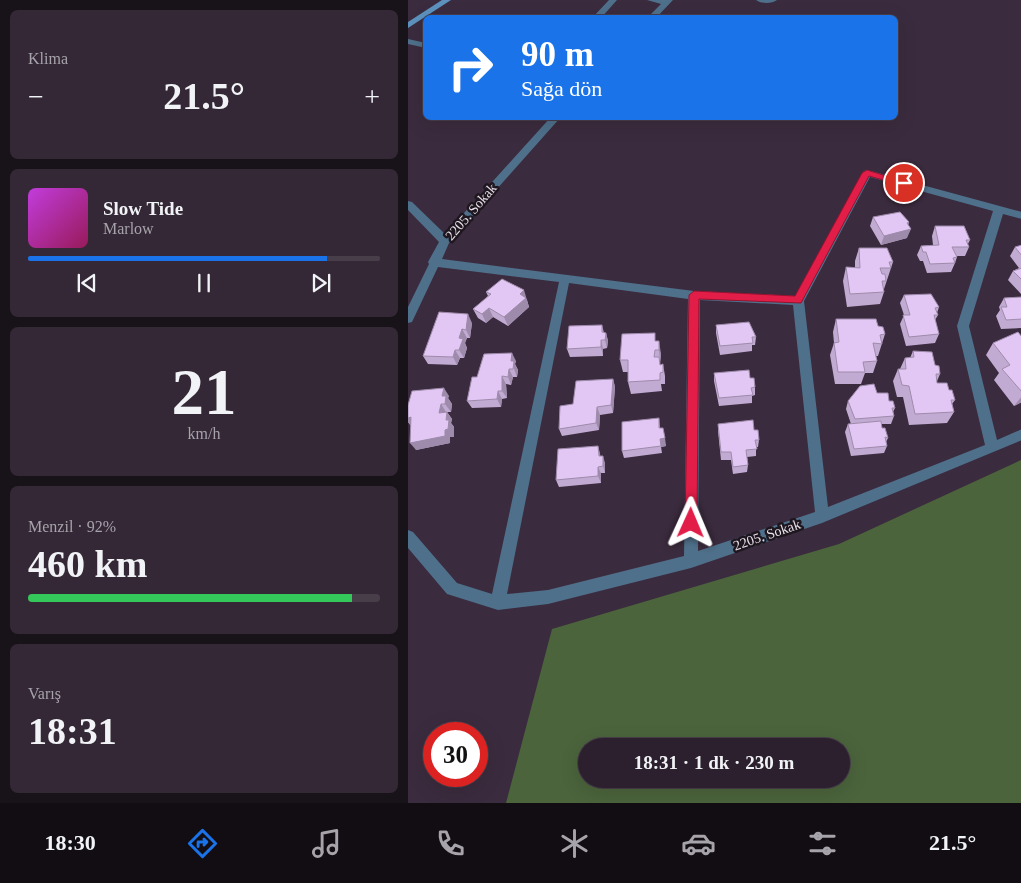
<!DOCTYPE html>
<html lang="tr">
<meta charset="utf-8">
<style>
body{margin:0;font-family:"Times New Roman",serif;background:#342836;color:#f1f3f6;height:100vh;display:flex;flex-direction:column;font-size:19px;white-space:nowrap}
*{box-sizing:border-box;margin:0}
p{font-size:16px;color:#a6a3aa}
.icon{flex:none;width:28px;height:28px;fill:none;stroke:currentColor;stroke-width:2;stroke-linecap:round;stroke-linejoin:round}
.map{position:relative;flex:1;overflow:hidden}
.details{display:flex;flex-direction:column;gap:10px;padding:10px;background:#181219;width:408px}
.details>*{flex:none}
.hud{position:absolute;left:15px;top:15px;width:475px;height:105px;border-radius:8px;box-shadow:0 5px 20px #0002,0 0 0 1px #483e4a;background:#1a73e8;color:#fff;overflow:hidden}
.speed{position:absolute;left:15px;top:722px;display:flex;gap:10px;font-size:25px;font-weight:700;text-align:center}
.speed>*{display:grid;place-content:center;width:65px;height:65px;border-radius:50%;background:#2c202e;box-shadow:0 5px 20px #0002,0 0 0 1px #483e4a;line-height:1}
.speed .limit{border:8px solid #d22;background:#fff;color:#111}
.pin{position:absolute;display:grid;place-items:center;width:42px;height:42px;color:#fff;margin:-21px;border:2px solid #fff;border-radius:50%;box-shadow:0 1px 5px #0007}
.me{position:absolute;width:55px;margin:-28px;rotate:1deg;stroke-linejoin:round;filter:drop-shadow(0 0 4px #0008)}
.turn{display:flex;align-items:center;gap:18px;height:105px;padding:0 15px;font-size:22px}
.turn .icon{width:65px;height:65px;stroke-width:2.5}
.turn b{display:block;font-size:35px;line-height:42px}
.big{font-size:38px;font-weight:800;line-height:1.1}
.details .card{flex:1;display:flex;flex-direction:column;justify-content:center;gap:8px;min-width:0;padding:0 18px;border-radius:8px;background:#342836}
.details .dial{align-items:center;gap:0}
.dial b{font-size:65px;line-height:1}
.song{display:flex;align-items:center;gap:15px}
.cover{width:60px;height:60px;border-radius:8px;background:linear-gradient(135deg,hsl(290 70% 55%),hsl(330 70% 35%))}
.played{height:5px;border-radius:2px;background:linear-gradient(90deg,#1a73e8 85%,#483e4a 85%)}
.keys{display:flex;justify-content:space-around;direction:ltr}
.heat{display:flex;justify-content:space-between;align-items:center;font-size:28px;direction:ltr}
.charge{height:8px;border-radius:4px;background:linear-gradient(90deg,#34c759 92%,#483e4a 0)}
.trip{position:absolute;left:170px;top:738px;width:272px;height:50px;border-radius:25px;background:#2c202e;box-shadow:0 5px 20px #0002,0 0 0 1px #483e4a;font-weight:800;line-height:50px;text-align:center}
.tabs{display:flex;height:80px;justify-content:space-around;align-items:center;background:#120d12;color:#a6a3aa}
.tabs .icon{width:35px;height:35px}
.tabs .current{color:#1a73e8}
.tabs b{font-size:22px;color:#f1f3f6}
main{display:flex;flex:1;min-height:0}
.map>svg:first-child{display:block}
.forest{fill:#4b643c;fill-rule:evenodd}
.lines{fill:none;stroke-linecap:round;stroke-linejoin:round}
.street{fill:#4f708b;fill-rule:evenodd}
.secondary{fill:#5d92be;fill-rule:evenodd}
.wall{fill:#c2abd2}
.shaded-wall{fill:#9e8bab}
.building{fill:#e2c7f4;stroke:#9e8bab}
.route{fill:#e11d48;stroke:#92132f}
.labels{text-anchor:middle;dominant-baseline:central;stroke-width:5;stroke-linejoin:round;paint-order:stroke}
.street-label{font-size:14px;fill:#ebe1ed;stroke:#1e171f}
</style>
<main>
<section class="details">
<div class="card"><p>Klima</p>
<div class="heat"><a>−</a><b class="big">21.5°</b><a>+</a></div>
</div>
<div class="card">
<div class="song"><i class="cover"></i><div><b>Slow Tide</b><p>Marlow</p></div></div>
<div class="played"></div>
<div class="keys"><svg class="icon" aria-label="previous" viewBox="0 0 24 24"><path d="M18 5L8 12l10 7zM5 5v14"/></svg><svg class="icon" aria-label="pause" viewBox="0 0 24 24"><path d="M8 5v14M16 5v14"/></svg><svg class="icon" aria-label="next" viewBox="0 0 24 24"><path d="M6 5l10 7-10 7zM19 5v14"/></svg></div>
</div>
<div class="card dial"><b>21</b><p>km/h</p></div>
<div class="card"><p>Menzil · 92%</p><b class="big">460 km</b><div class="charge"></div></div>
<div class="card"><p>Varış</p><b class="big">18:31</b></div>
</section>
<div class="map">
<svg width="614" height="803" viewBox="0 0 614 803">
<rect width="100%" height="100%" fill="#3b2b3e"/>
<path class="forest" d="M613 460V803H98L144 629 431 544ZM179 746H434V779H179Z"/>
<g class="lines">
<path class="street" d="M201 0H209L193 18H184Z
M239 0H265L248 18H239L253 4Z
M348 0H369C364 4 353 4 348 0Z
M0 39 18 43V48L0 44Z
M142 118H152L41 243 34 259 286 291 387 296 456 171 459 170 614 212V219L595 214 561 326 589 440 614 429V440L414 523 283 568 140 604 90 610 39 594 0 548V530L5 532 49 583 84 594 151 282 30 267 4 322 0 323V307L21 264 20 262 31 242 0 210V201L4 202 37 234ZM462 177 585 211 549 326 577 445 420 507 396 301ZM161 283 280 299 276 556 140 590 99 594ZM292 300 385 305 407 512 290 551Z"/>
<path class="secondary" d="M34 0H43L0 28V22Z"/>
</g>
<path class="wall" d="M465 217 501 222 500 225 499 238 473 245 462 226Z
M527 226 562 240 560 244 561 247 557 256H548L549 257 547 263 543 272 519 273 515 261H512L509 255 513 246 525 245 524 236Z
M614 245V295L600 280 605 271 611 268 602 256 607 247Z
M451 248 485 262 476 289V292L472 304 439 307 435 281 438 267 447 268V261Z
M78 292 119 299V300L121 307 100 326 85 317 78 323 70 318 65 309 80 296Z
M496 295 531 307 529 313 530 315 527 320 531 334 527 343 498 346 492 324 496 315 492 303Z
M614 297V328L593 329 588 316 592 310 591 307 596 298Z
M428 319 470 326 477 334 470 356H468L469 361 465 373H457L453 384H427L422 355 426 343 425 332Z
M64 323 62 338H59L57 343 59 348 56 358H52L49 365 20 364 15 356Z
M194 325 196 333H198L200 341 199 348 195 349V356L162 357 159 349Z
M308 325 348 337 347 345H344V351L312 355 308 333Z
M614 337V402L606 406 586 380 591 373 578 355 585 343Z
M248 341 253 354 252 365 255 364 257 376V384H253L254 391 223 394 220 382V372H215L212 360Z
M505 351 527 365 532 374 529 381V383L541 390 547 400 544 404 546 412 539 423 501 425 495 397H489L485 381 490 369H492L497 358H502Z
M108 361 107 364 110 370 109 377H105L103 385 98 384 99 398 94 399 93 407 64 408 59 401 69 377Z
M306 373 342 378 347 387V395L344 396V403L311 406 306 381Z
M205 379 207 387 205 413 192 415 191 430 154 436 151 429 165 404Z
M469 393 481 401 487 408 485 412 486 416 483 424H473L474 428 480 438 478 442 479 446 476 453 443 456 437 432 440 424H443L438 409 440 401Z
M41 396 40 398 44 404 43 412H39L44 419 43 423 46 427V437H42V443L8 450 3 426 0 422V405Z
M251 418 252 428 258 446 253 447 254 453 216 458 214 451Z
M310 424 346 430 351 440 350 447H348V456L339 457 340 465 339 472 325 474 323 460H313L310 431Z
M190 446 192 456 197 463V473H193V483L151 487 148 480Z"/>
<path class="shaded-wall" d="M501 222 499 230 503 229 499 238 473 245 476 236Z
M116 290 121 307 100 326 96 317 112 294Z
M81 308 85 317 78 323 74 314Z
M60 314 64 323 62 338 58 330Z
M54 329 59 338 57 343 59 348 56 358 51 350V338Z
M198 333 200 341 199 348 197 340Z
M193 340 195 349V356L193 347Z
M251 341 253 354 252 362 251 350Z
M47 350 52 358 49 365 45 357Z
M104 353 108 361 107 364 110 370 109 377 103 361Z
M101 369 105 377 103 385 100 377Z
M94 376 98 384 99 398 94 391Z
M205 379 207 387 205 413 203 405Z
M36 388 41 396 40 398 44 404 43 412 37 404 34 396Z
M90 391 94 399 93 407 89 399Z
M614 396V402L606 406Z
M33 404 38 412 31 413Z
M189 407 192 415 191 430 188 423Z
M39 412 44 419 43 423 46 427V437H42V443L8 450 2 443 37 430Z
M3 417V426L0 422V418Z
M257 438 258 446 253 447 254 453 252 439Z
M190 446 192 453 193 463 191 456Z
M195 456 197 463V473L195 466Z
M190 467 193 473V483L190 476Z"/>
<path class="building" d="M190 15 197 18H187Z
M492 212 501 222 499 223 503 229 476 236 465 217Z
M527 226H556L562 240H558L561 247H544L549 257 545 258 547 263 522 264 518 252H515L513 246 531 245Z
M614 245V256L607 247Z
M451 248H479L485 262H481L483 268H472L474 274H477L478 281H474L476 292 442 294 438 267 452 268Z
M614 268V280L605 271Z
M94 279 116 290 112 294 118 298 96 317 81 308 74 314 65 309 83 294 78 292Z
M523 294 531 307 527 308 530 315H526L531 334 501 337 495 315H502L496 295Z
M614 297V319L598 320 593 307H599L596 298Z
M31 312 60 314 58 330 54 329 51 338 55 339 51 350H47L45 357 15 356Z
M428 319H468L470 326 475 327 477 334 472 335 474 344 465 343 469 361 455 362 457 372H430L426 343 431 342Z
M341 322 348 337H344L345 343 312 346 308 325Z
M194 325V332L198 333 197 340H193V347L159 349 161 326Z
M610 332 614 337V392L594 369 602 365 585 343Z
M247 333V341H251V350H247L246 357H251L252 365 255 364V372L252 373V380L220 382V360H212L214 334Z
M505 351 524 352 527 365 531 366 532 374H528L529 383H539L541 390H544L547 400H543L546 412 507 414 501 386 494 385 490 369H498L497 358 506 357Z
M104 353 103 361H106L105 369H101L100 377 94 376V391H90L89 399 59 401 64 377H69L76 354Z
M341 370 342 378H346L347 387 343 388 345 395 311 398 306 373Z
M205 379 203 405 189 407 188 423 151 429 152 406 165 404 168 381Z
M466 384 469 393H480L481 401H485L487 408H484L486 416 447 419 440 401 452 386Z
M36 388 34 396H38L37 404H33L31 413 39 412 38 420H41L40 429 37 430V436L2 443 3 417 0 418V405L4 391Z
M251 418V428H255L257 438 252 439 253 446 214 451V422Z
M345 420 346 430H350L351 440H347L349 449 338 450 340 465 325 467 323 452H313L310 424Z
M473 421 474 428H477L480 438 477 437 479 446 446 449 440 424Z
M190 446 191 456H195V466L190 467V476L148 480 150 449Z"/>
<path class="route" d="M459 170 501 183 496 186 461 176 393 303 291 299 289 523 287 527 283 529 279 527 277 523 281 295 286 291 387 296 454 173Z"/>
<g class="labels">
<g class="street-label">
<text transform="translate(63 212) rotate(-49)">2205. Sokak</text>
<text transform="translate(359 535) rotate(-19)">2205. Sokak</text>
</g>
</g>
</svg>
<div class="speed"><div class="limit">30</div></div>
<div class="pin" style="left:496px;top:183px;background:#d93025"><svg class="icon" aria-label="arrive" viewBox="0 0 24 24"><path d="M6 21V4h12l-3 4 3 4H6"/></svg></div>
<svg class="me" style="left:283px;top:523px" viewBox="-20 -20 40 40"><path d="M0-17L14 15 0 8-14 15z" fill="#e11d48" stroke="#fff" stroke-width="4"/></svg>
<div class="trip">18:31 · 1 dk · 230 m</div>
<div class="hud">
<div class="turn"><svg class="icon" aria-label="right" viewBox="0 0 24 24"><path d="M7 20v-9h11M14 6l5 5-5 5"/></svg><div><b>90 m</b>Sağa dön</div></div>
</div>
</div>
</main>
<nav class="tabs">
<b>18:30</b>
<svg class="icon current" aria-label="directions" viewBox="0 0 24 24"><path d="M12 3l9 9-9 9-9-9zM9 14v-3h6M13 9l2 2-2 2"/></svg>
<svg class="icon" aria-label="music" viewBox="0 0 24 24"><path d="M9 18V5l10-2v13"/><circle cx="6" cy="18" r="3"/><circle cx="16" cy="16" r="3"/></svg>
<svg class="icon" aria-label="phone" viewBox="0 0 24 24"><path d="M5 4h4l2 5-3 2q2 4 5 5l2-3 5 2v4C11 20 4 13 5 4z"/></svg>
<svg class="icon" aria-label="climate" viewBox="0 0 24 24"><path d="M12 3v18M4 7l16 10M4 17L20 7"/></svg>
<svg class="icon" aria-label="car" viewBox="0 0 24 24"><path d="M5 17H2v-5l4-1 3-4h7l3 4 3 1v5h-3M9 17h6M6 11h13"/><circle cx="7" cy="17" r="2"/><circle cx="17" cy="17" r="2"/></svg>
<svg class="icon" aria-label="filters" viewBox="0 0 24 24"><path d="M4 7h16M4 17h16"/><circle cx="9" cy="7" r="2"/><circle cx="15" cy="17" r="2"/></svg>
<b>21.5°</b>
</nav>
